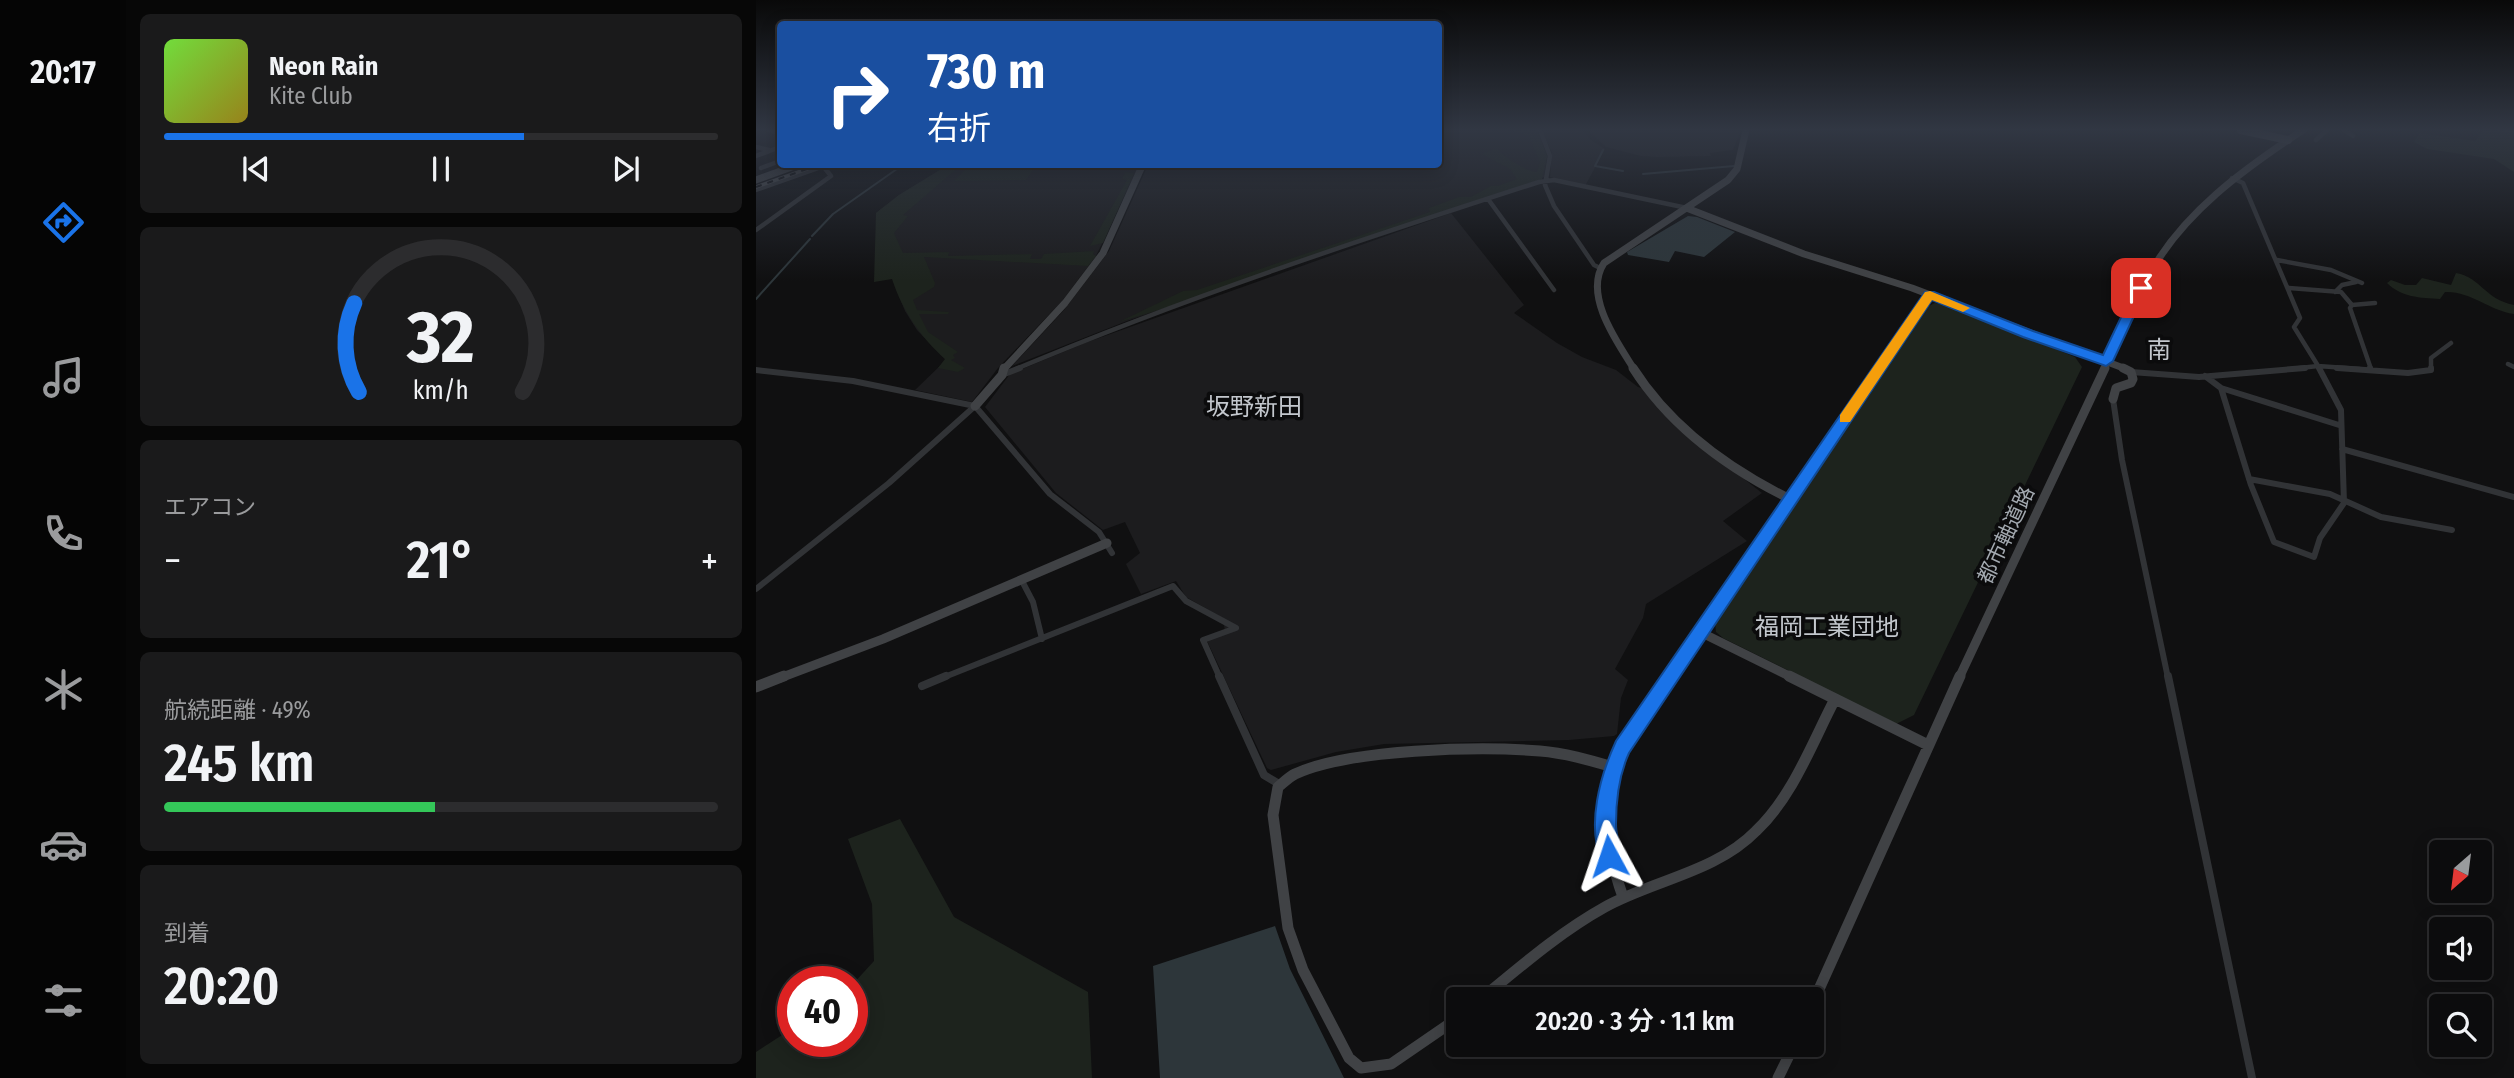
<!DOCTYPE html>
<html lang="ja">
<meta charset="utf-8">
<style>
body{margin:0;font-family:"Fira Sans Condensed","Noto Sans JP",sans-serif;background:#1a1a1b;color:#f1f3f6;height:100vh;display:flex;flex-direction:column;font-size:26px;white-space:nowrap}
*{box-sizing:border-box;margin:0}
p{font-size:23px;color:#9a9b9d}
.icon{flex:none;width:38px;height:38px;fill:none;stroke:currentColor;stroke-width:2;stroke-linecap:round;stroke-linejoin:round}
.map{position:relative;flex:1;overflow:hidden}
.side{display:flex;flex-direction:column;gap:14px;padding:14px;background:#070707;width:630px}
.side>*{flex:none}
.top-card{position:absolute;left:21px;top:21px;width:665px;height:147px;border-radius:7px;box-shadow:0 4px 18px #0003,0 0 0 2px #2c2c2e;background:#1a4fa0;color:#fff;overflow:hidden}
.needle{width:46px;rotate:208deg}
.fabs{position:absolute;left:1673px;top:840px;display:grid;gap:14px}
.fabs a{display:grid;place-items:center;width:63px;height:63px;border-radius:7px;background:#0c0c0d;box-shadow:0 4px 18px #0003,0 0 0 2px #2c2c2e;font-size:35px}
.speed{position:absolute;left:21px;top:966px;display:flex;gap:14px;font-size:35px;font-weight:700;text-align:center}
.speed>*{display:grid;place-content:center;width:91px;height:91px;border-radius:50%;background:#0c0c0d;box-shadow:0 4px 18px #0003,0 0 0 2px #2c2c2e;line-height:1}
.speed .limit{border:10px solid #d22;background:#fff;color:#111}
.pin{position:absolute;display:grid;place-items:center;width:60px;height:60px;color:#fff;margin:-30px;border-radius:14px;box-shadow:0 4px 10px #0006}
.me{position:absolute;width:77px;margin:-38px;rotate:355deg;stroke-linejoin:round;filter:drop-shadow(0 0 5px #0008)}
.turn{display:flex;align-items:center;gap:24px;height:147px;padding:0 35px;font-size:32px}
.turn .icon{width:91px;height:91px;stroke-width:2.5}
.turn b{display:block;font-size:49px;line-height:60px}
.big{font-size:52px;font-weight:600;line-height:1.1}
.side .card{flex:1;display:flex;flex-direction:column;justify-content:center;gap:10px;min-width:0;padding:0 24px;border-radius:10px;background:#1a1a1b}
.side .dial{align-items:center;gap:0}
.dial svg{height:182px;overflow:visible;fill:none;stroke:#2c2c2e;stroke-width:7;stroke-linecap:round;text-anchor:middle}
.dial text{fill:#f1f3f6;stroke:none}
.song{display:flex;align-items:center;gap:21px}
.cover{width:84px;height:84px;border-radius:10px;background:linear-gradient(135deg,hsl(100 70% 55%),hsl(50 70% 35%))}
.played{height:7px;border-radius:4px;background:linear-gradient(90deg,#1a73e8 65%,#2c2c2e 65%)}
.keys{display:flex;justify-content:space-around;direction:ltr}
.heat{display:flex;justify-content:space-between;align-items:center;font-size:38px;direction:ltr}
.charge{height:10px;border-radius:5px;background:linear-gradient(90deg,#34c759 49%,#2c2c2e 0)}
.trip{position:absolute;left:690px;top:987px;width:378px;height:70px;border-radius:7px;background:#0c0c0d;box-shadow:0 4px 18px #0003,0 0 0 2px #2c2c2e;font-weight:600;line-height:70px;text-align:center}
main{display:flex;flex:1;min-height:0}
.tabs{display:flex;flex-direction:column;width:126px;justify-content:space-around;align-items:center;background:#050505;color:#9a9b9d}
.tabs .icon{width:49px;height:49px}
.tabs .active{color:#1a73e8}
.tabs b{font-size:32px;color:#f1f3f6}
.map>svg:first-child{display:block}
.built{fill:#1c1c1e}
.green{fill:#1d231d}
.water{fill:#2d363a}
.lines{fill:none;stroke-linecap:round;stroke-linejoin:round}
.stream{stroke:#2d363a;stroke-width:2}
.street-far2{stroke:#313336;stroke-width:4.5}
.street-far1{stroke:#313336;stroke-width:6}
.street{stroke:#313336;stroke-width:8}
.secondary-far2{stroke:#404245;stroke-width:7}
.secondary-far1{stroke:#404245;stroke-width:9}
.secondary{stroke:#404245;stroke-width:11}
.primary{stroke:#4e5054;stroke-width:8}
.rail-casing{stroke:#4b4d50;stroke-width:3.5}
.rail{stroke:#0b0b0c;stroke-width:2;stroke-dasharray:6;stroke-linecap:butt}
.route{fill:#1a73e8;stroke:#114b97;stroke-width:2}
.slow{fill:#f59e0b}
.labels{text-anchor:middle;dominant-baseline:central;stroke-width:7;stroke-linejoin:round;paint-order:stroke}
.street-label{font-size:21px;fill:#a3a9b0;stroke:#0b0b0c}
.quarter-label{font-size:24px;fill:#c3c7cd;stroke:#0b0b0c}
</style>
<main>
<nav class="tabs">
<b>20:17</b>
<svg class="icon active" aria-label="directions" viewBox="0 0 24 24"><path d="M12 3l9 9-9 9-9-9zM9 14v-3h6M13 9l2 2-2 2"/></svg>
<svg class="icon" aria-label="music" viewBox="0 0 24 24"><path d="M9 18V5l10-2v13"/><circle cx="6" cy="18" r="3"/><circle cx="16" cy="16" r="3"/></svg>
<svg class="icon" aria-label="phone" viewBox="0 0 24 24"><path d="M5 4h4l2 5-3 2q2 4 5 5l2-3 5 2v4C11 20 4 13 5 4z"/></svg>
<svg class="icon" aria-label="climate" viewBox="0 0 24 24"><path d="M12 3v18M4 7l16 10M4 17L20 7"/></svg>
<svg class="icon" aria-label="car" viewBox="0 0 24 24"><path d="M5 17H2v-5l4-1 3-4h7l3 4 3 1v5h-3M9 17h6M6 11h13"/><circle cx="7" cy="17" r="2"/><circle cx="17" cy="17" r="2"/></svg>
<svg class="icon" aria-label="filters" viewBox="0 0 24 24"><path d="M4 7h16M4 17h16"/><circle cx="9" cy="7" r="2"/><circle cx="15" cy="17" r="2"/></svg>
</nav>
<section class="side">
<div class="card">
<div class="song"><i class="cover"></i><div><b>Neon Rain</b><p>Kite Club</p></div></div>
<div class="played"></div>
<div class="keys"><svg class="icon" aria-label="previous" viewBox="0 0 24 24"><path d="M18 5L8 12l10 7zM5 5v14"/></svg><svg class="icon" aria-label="pause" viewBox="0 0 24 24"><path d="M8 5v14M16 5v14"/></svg><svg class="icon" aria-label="next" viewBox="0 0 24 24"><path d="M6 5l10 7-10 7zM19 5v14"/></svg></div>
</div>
<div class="card dial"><svg viewBox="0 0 100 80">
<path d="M14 69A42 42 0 1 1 86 69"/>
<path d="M14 69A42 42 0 0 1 12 30" stroke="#1a73e8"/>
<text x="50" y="56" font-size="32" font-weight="700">32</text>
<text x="50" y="72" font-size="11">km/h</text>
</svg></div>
<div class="card"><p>エアコン</p>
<div class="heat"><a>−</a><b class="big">21°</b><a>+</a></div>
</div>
<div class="card"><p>航続距離 · 49%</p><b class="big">245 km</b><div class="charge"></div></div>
<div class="card"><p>到着</p><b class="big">20:20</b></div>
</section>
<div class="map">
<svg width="1758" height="1078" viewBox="0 0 1758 1078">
<rect width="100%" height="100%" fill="#101011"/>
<path class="built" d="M683 130H781L791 156 788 177 371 321 256 366 308 310 353 251 392 165 682 164Z
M786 130H827L835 140 849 149 829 186 794 177 796 153Z
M832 130H985L977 150 954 153 955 156 901 157 885 156 850 147Z
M192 165H383L340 256 307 300 242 368 216 402 159 390 190 360 161 330 149 311 137 281 133 255 120 213 143 195Z
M695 213 768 305 758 313 801 343 826 357 860 370 882 387 889 389 917 423 1006 493 967 521 991 541 890 604 887 618 859 669 872 680 865 698 861 734 858 736 813 740 628 744 580 752 515 770 511 768 451 641 469 632 467 618 430 597 420 581 385 594 370 564 384 553 369 522 347 530 300 493 229 407 254 374 329 343Z"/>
<path class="green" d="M754 130H781L791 156 786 179 416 306 363 322 427 291 441 290 674 212 673 208 703 197H715L735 186H742L761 179 754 169 726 154 738 149 743 150C748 158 772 172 781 172L784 162 772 135Z
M1728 130H1758V172L1738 159 1671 149 1658 142 1664 133 1719 141Z
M192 165H205L147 215 152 216 138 233 147 253 193 252 192 256 276 254 274 259H285L288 254 338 251 337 254 340 256 332 266 168 257 179 283 178 287 157 300 161 310 193 312 192 314H163L172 332 202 352 197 355 199 358 195 360 209 368 202 372 182 368 189 359C164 336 147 312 136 279L118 282 120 213 143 195Z
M214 165V164L280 165 270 180 198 181Z
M366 172 378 173 347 243 334 246 371 180 366 179 369 173Z
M1700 273C1726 278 1728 299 1758 305V314C1732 310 1715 291 1689 292L1684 299C1664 298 1645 297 1631 283L1635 280 1649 285H1660L1666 278 1695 285Z
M1179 303 1193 306 1319 357 1326 367 1158 715 1140 724 967 638 960 632 959 623 1171 307Z
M144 819 198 917 332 992 336 1078H0V1052L37 1028V1041H96V985L118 961 116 904 92 839Z"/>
<path class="water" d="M932 216 941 217 979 232 948 257 919 251 913 262 872 255 871 252Z
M519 926 534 969 588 1078H404L397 966Z"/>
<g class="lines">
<path class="stream" d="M847 150 839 166 867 171
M887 174 978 166
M56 236 77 214 148 164
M0 299 54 239"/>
<path class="street-far2" d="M13 130 24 133
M784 130 794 156 789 185 798 206 838 265 844 268
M1588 130 1597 136
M1560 140 1571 130
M0 147 13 150
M0 156 24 147
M5 168 24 161
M1476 178 1487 183 1544 318 1538 327 1564 369
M0 190 71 165
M732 199 798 290
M0 230 75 176 67 166
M1521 260 1575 270 1606 283
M1533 288 1585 292 1596 305
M1579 292 1586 285 1600 282
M1752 364 1758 367
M260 369C430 297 607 239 783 182L798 180 931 208
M1535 369 1562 366 1604 369
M1615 369 1594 308 1596 305 1619 303
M1675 369V358L1695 343"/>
<path class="street-far1" d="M1581 368 1652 373 1675 370V368
M1614 368 1615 370
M0 370 97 381 219 406 294 494 343 532 356 553
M1375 372 1443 377 1549 368
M246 375 264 368
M1449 376 1465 388 1583 425
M1465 388 1495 485 1518 542 1558 557 1564 538 1588 503 1585 410 1563 368
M1357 399 1366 460 1412 678
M1586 449 1758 497
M1493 479 1574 494 1625 517 1696 530
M266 581 277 602 286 639
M0 589 133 483 219 406
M186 678 417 586 430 601 480 628 447 640 464 678"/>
<path class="street" d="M463 676 508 775 523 784
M1412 676 1496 1078
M166 686 190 676"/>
<path class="secondary-far2" d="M0 180 44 164
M933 209 1048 254 1156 288 1370 369
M248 369 309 303 347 253 387 164
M878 369C861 342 827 295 848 263L972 180 981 169 990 130
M1123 369 1174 295
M1348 369C1363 339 1376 306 1392 277 1426 213 1488 169 1547 130"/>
<path class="secondary-far1" d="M877 368C914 426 973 469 1034 499
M1357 399 1360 388 1375 383 1377 379 1375 372 1367 368
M219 406 246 375 248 368
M944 632 1037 678
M24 678 127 639 351 543
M913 678 1125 368
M1203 678 1349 368"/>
<path class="secondary" d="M1033 676 1172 745
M0 687 28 676
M867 897C850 849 843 796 865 749 877 723 898 700 914 676
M725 999C765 966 804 932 849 907 898 880 960 872 1000 831 1037 796 1056 743 1079 699
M1055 1007 1204 676
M702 1018 635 1064 605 1068 593 1058 547 970 532 928 517 815 522 787C527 783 533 777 539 774 593 749 723 746 784 751 809 753 833 760 857 767
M1022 1078 1038 1045"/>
<path class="primary" d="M1485 130 1532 140"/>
<defs>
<path id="rail" d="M0 187 65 164"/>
</defs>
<use href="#rail" class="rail-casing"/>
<use href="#rail" class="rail"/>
</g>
<linearGradient id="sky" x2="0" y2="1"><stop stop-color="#090909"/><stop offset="0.46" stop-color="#313743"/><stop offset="1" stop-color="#313743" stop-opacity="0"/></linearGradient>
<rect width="1758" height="281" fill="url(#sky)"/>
<path class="route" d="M1385 284 1391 288 1357 361 1350 366 1267 337 1176 300 873 753C863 775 860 799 860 824 860 837 866 851 861 863L853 866 846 863C830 825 844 776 860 741L1169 292H1178L1277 331 1347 355 1379 288Z"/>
<path class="slow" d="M1174 291 1214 308 1207 312 1176 300 1094 422H1084V415L1169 292Z"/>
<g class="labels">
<g class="street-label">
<text transform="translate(1250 535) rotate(-65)">都市軸道路</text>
</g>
<g class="quarter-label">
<text x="1403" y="350">南</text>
<text x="498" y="407">坂野新田</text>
<text x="1071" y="627">福岡工業団地</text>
</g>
</g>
</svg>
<div class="fabs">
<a><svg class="needle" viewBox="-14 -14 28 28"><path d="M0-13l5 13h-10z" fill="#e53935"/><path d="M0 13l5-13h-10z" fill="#9a9b9d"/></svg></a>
<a><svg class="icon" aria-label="sound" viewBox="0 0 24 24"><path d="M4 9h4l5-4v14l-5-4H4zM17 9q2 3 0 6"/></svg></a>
<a><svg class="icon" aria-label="search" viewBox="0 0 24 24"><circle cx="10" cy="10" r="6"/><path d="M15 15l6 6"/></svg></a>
</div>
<div class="speed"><div class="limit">40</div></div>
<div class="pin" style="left:1385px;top:288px;background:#d93025"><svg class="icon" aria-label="arrive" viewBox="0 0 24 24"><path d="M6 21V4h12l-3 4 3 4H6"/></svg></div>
<svg class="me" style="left:853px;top:856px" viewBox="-20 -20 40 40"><path d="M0-17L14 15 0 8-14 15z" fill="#1a73e8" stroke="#fff" stroke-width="4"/></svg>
<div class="trip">20:20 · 3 分 · 1.1 km</div>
<div class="top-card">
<div class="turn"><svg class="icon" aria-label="right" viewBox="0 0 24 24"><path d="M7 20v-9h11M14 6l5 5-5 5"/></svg><div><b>730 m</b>右折</div></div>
</div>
</div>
</main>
